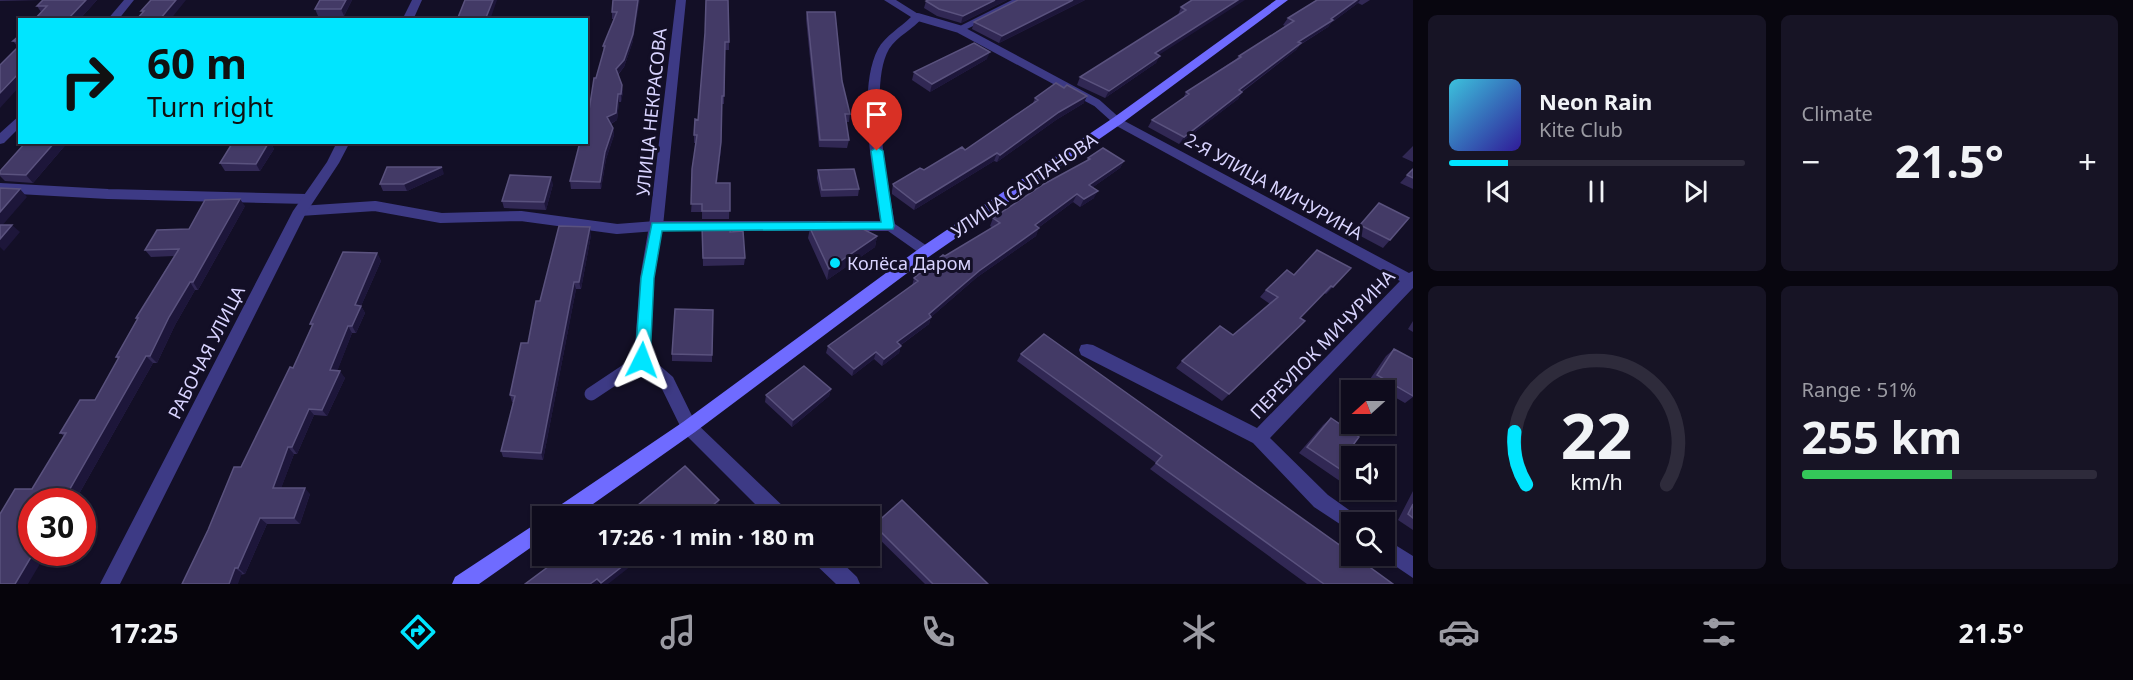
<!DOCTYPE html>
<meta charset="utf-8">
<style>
body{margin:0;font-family:"Noto Sans",sans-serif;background:#171425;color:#f1f3f6;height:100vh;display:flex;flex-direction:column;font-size:22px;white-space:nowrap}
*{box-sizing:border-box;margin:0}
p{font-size:20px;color:#9b9ba3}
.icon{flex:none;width:33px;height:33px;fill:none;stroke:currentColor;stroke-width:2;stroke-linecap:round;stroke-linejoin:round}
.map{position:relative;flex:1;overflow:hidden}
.side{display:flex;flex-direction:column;gap:15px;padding:15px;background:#08060f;width:720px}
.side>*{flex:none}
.guide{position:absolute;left:18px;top:18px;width:570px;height:126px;border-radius:0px;box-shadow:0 2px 4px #0004,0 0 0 2px #2e2b3b;background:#00e5ff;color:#111;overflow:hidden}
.needle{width:39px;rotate:249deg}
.controls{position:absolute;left:1341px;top:380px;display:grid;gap:12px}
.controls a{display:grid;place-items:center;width:54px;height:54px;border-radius:0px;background:#0e0b1c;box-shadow:0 2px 4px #0004,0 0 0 2px #2e2b3b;font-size:30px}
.speed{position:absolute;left:18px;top:488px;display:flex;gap:12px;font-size:30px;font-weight:700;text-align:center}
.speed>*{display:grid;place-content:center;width:78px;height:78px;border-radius:50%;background:#0e0b1c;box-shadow:0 2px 4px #0004,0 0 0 2px #2e2b3b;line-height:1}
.speed .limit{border:9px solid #d22;background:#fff;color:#111}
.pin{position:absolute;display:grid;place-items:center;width:51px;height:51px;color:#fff;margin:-62px -26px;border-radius:50% 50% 50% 0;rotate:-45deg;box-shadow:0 0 6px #0007}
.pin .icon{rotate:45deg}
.me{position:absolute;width:66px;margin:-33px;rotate:3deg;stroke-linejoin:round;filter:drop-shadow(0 0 4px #0008)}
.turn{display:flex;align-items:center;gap:21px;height:126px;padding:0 30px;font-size:27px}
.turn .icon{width:78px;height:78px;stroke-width:2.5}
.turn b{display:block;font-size:42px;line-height:51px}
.big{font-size:45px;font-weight:700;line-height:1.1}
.side .widget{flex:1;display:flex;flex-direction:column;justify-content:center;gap:9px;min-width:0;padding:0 21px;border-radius:9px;background:#171425}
.side .dial{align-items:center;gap:0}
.dial svg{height:156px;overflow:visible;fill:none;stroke:#2e2b3b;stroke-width:7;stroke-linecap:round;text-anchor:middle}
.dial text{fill:#f1f3f6;stroke:none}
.song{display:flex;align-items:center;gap:18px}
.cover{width:72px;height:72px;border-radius:9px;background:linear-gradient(135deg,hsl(190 70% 55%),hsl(250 70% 35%))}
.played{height:6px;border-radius:3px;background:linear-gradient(90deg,#00e5ff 20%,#2e2b3b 20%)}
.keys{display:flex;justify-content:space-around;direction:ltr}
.heat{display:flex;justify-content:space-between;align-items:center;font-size:33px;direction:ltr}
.charge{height:9px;border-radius:4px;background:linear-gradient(90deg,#34c759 51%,#2e2b3b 0)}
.side .tiles{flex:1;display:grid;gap:15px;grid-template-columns:repeat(2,1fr)}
.trip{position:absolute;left:532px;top:506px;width:348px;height:60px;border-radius:0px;background:#0e0b1c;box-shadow:0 2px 4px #0004,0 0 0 2px #2e2b3b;font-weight:700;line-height:60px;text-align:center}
.tab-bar{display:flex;height:96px;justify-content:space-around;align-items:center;background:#06040b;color:#9b9ba3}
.tab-bar .icon{width:42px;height:42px}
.tab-bar .active{color:#00e5ff}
.tab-bar b{font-size:27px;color:#f1f3f6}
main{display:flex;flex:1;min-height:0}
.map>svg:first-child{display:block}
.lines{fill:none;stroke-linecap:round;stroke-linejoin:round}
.service-far2{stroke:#3d3a85;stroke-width:8}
.service-far1{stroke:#3d3a85;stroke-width:10}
.service{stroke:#3d3a85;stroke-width:13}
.minor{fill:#3d3a85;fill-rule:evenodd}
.secondary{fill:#6f6bff;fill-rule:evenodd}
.wall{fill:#312854}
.shaded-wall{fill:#1d163a}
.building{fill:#433a66;stroke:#5a527e;stroke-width:1.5}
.route{fill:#00e5ff;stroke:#0095a6;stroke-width:1.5}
.poi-dot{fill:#00e5ff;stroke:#130f26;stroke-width:2}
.labels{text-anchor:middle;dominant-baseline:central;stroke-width:6;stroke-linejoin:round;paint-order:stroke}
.street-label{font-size:18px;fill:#d9d4ff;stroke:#130f26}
.poi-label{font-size:18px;fill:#d9d4ff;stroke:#130f26;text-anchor:start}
</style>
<main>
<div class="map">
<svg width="1413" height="584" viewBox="0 0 1413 584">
<rect width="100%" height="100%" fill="#130f26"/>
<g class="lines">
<path class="service-far2" d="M918 17 959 29 1097 103 1117 121"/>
<path class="service-far1" d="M0 188 108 194 307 199
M300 211 375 206 441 218 521 216 617 229 656 226H828
M844 226H888"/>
<path class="service" d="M591 394 642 360"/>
<path class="minor" d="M124 0H134L118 20H107Z
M412 0H422L413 20H402Z
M676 0H686L663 226 654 278 650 357 673 377 695 422 787 510 789 516H767L683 432 661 387 634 360 640 278 649 226Z
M884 0H896L923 17C914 29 897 36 889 49 868 85 888 183 895 224L930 248 932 252 930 256 925 257 881 226C874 180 856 91 878 49 885 36 901 27 911 17Z
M1012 0H1025L963 31H955L954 29Z
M20 115V127L4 143 0 144V133Z
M1117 117 1409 273 1413 271V288L1270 438 1328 495 1359 517 1361 522H1352V532L1314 507 1253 443 1081 355 1079 350 1081 345 1087 344 1093 345 1257 428 1400 281 1113 124 1111 121Z
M337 142H350L339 163 306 213 120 584H100L293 211 327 162Z
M1384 538 1413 556V578L1379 555H1384Z
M810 555H834L857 577 860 584H836L813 562Z"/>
<path class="secondary" d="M1276 0H1288L1121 124 930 256 695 432 576 516H551L553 510 683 422 920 248 1113 118Z
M543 519V539L479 584H452L455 577Z"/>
</g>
<path class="wall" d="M0 0H97L79 20H34L41 12 37 6 42 0 0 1Z
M320 0H352L344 16H318L315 9Z
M613 0 633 41 624 67 618 75 623 92 621 102H619L617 120 611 124 613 128 614 135 606 159 601 189H571L570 181 586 142 596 78 604 53 603 46 614 19H612V12Z
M928 0H1007L961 23 937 16 924 8 926 1Z
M1018 0H1085L999 43 972 29 974 22Z
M1192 0 1159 55 1156 63 1105 98 1077 85 1080 77 1178 15 1181 7Z
M1317 0H1370L1362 5 1358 3 1331 23 1328 27 1300 45 1296 50 1242 92 1238 99 1179 144 1148 127 1152 120 1183 99 1186 92 1236 59 1239 56 1285 26 1283 25 1288 18Z
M807 12 842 81 850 114 849 122H846L849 140 847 148 819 147 806 19Z
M705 33 729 42V50H725L724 104H722L721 149 717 183H730L729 219H702V212H691L696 143H694V135L698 120Z
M20 35V86L18 47 13 41Z
M987 59 930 92 912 80 914 72Z
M1035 98 1084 103 1056 120 997 162 994 161 914 210 892 194V191L893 184 965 150 1033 103Z
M26 142H68L33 183 5 181 0 176V171Z
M233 142H270L274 149 260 171H225L220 163Z
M1413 146V162L1402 157Z
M1088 158 1124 161 1120 168 1093 187 1094 198 1080 207 1073 202 1038 228 1036 236 976 278 931 317 929 324 901 345 899 353 882 366 874 359 852 376 826 353 828 346 912 286 914 278 945 256 993 228 990 226 993 218 1086 161Z
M1413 169V189L1400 183Z
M818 170 859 189 858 196 821 197 817 178Z
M444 174 407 191H383L380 184Z
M553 184 546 210 504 208 502 201Z
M1379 203 1390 240 1383 248 1353 232Z
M245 206 198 290H195L175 325 157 363H153L75 501H32V489L64 436 60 433 95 400 118 359 116 357 137 319 136 318 174 256 151 257 145 250 189 229Z
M702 226 745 258 744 265 703 266Z
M810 228 877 236 875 247 827 280 808 238Z
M591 235 581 289H576L543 460 503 457 501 451 513 402H512L510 395 528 343 540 301Z
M377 253 381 261 361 306 365 313 356 333H352L337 371 345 378 327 416 314 415 297 454H294L281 488 310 494 300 524H267L245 574 182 584 241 467 293 368 312 326 310 324Z
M1351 268 1326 294 1324 293 1300 318 1305 321 1222 401 1176 368 1182 361 1233 335 1270 304 1260 297 1266 290 1294 275Z
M713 310 712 362 672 361V354Z
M1413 321V332L1408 329Z
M1394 349 1413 359V397L1405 403 1384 391V390H1382L1368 382 1386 356Z
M1021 354 1393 584H1307L1150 469 1156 463 1017 361Z
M831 389 829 396 792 427 765 402 766 395Z
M1331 418 1353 445 1352 456V489H1382L1378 495 1369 501 1299 453 1323 425Z
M1413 491V530L1398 520Z
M874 525 988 584H925L871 531Z"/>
<path class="shaded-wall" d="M86 0H97L79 20H67Z
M176 0H186L170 20 160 19Z
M346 0H352L344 16 341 9Z
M493 0H497L490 20H485Z
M638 0H640L633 41 624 67 616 76V69Z
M995 0H1007L961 23 963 16Z
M1073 0H1085L999 43 1002 36Z
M1238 0H1245L1151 60 1155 53Z
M1357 0H1360L1358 3 1331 23 1328 27 1299 45 1296 50 1234 97 1239 90 1298 42Z
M990 52 987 59 930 92 932 84Z
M1160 56 1156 63 1105 98 1109 91Z
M20 72V86L0 108V93Z
M622 85 623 92 621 102V94Z
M1242 92 1238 99 1179 144 1184 137Z
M618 94 619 102 617 120 608 125 607 117Z
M1087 96 1084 103 1056 120 997 162 1000 155 1059 112Z
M613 128 614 135 606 159 601 189 600 182 605 152Z
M55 142H68L33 183 26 175Z
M269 142H270L274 149 260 171 256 164Z
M721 142V149L716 190V183Z
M997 153 994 161 914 210 916 203Z
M1124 161 1120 168 1086 192 1089 185Z
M442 167 444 174 407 191 404 184Z
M551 177 553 184 546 210 544 202Z
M20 189 27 197 0 228V212Z
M1098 191 1094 198 1080 207 1084 199Z
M1077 194 1073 202 1031 233 1035 225Z
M240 199 245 206 198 290 193 282Z
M12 225 20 232 4 251 0 247V239Z
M590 227 591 235 581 289 579 282Z
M1039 228 1036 236 976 278 931 317 929 324 895 349 897 342 979 271Z
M877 236 875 247 827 280 829 269Z
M377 253 381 261 361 306 365 313 356 333 352 326 355 305Z
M190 282 195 290 175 325 157 363 150 356 169 317Z
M574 282 576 289 543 460 541 453Z
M348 326 352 333 335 377 330 370Z
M901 346 899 353 882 366 884 359Z
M876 352 874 359 852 376 854 369Z
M146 356 153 363 75 501H63Z
M340 371 345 378 327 416 322 410Z
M831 389 829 396 792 427 793 420Z
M309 409 314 415 297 454 292 447Z
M288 447 294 454 279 494 273 488Z
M305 488 310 494 300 524 294 518Z
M719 500 718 506 707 516H700Z
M260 518 267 524 245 574 238 568Z
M34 552H47L28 584H15Z
M637 555H645L608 584H601Z
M235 568 242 573 238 584H229Z
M597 579 599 584H590Z"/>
<path class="building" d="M43 0H86L67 20H34L47 6H37Z
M151 0H176L160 19H171L170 20H136L144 11H141Z
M320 0H346L341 9H315Z
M465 0H493L485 20H457Z
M613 0H638L633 34 624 60 616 69 622 85 621 94H618L616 113 607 117 613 128 605 152 600 182 570 181 580 142H586V130L594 78H596L605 46H603L617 12H612Z
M706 0H728L729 42H725L724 96H722L721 142 716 183H730V211H702V204H691L692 169 697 135H694L695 119 698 120 705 33Z
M928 0H995L963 16 939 9 926 1Z
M1018 0H1073L1002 36 974 22Z
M1192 0H1238L1155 53 1160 56 1109 91 1080 77 1186 10 1181 7Z
M1317 0H1357L1331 19 1333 20 1298 42 1301 43 1239 90 1242 92 1184 137 1152 120 1189 94 1186 92 1241 57 1239 56 1294 21 1288 18Z
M807 12H835L842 81 850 114H845L849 140H820Z
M20 35V41H13Z
M974 43 990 52 932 84 914 72Z
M20 45V72L0 93V65Z
M1056 83 1064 88 1067 85 1087 96 1059 112 1000 155 997 153 916 203 894 186 893 184 920 168 924 170 962 147 965 150 1038 100 1035 98Z
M26 142H55L26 175 0 174V171Z
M233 142H269L256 164 220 163Z
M1103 148 1124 161 1089 185 1098 191 1084 199 1077 194 1035 225 1039 228 979 271 929 314 931 317 897 342 901 346 884 359 876 352 854 369 828 346 918 281 914 278 943 255 945 256 1000 223 993 218 1044 184 1090 159 1088 158Z
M387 167H442L404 184H380Z
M854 169 859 189 822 190 818 170Z
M1413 169V178L1407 175Z
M510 175 551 177 544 202 502 201Z
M0 188 20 189 0 212Z
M240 199 193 282H190L169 317 150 356H146L63 501H32V552H34L15 584H0V514L15 489H32L66 433H60L80 400H95L119 357H116L138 318H136L179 249 145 250 157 230 189 229 205 200Z
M1379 203 1409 218 1390 240 1360 225Z
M828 222H849L877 236 829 269 810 228Z
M0 225H12L0 239Z
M559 226 590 227 579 282H574L541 453 501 451 515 396 510 395 521 343H528L536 301H540Z
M702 226H730V232L743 231 745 258H703Z
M1317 250 1351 268 1333 287 1331 286 1300 318 1305 321 1229 394 1182 361 1220 326 1233 335 1278 297 1266 290 1287 270 1294 275Z
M343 252 377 253 355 305 361 306 352 326H348L330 370 340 371 322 410 309 409 292 447H288L273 488H305L294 518H260L238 568H235L229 584H182L208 530 234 467H241L290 367 293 368 313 324H310Z
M675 309 713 310 712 355 672 354Z
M1044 334 1352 554V555H1353L1393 584H1324L1156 463 1162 456 1021 354Z
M1394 349 1413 359V396L1377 375Z
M804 366 831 389 793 420 766 395Z
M1331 418 1359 437 1353 445 1370 456H1352V477L1307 447Z
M685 466 719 500 700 516H619L624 512 626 515Z
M1384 466 1394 472 1384 486Z
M1369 489H1382L1378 495Z
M902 500 988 584H933L874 525Z
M1413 504V518L1408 514Z
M564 555H637L601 583 597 579 590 584H525Z"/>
<path class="route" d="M877 147 883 151 894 226 893 229 662 231 654 278 650 360 648 364H637L635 360 641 278 652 223 881 222 871 151Z"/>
<circle class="poi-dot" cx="835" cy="263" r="6"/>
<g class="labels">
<g class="street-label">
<text transform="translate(651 112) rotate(-84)">УЛИЦА НЕКРАСОВА</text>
<text transform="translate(1024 185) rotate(-34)">УЛИЦА САЛТАНОВА</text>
<text transform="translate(1274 186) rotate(29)">2-Я УЛИЦА МИЧУРИНА</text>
<text transform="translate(1322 344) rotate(-46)">ПЕРЕУЛОК МИЧУРИНА</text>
<text transform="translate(206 352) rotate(-63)">РАБОЧАЯ УЛИЦА</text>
</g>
<g class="poi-label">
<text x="847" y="263">Колёса Даром</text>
</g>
</g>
</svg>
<div class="controls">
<a><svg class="needle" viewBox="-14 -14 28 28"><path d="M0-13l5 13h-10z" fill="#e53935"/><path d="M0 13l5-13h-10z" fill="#9b9ba3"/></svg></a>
<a><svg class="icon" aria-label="sound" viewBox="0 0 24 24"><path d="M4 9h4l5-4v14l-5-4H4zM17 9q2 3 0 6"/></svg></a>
<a><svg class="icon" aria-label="search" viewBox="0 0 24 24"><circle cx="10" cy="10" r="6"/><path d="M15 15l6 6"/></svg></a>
</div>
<div class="speed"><div class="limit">30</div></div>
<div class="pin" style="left:877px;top:151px;background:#d93025"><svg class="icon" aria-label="arrive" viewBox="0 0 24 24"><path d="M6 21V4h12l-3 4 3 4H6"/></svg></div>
<svg class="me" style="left:642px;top:360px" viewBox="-20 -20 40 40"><path d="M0-17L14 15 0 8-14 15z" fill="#00e5ff" stroke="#fff" stroke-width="4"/></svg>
<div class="trip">17:26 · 1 min · 180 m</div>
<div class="guide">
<div class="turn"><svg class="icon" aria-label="right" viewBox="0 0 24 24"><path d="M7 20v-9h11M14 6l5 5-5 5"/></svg><div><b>60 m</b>Turn right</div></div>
</div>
</div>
<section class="side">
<div class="tiles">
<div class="widget">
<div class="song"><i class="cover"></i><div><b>Neon Rain</b><p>Kite Club</p></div></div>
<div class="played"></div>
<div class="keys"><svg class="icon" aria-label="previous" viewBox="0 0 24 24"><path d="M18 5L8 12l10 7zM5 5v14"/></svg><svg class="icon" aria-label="pause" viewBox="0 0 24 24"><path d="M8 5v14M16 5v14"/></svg><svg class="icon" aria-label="next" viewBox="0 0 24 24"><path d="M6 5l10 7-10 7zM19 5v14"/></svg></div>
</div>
<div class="widget"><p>Climate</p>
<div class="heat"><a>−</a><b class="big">21.5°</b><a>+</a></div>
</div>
<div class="widget dial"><svg viewBox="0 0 100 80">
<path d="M14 69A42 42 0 1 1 86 69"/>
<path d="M14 69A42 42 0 0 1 8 42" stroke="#00e5ff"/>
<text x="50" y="56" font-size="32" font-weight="700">22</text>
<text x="50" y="72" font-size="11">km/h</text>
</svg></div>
<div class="widget"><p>Range · 51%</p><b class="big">255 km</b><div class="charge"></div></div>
</div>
</section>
</main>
<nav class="tab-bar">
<b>17:25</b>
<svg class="icon active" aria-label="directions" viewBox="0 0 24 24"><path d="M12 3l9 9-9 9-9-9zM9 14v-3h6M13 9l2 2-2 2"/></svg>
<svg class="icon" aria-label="music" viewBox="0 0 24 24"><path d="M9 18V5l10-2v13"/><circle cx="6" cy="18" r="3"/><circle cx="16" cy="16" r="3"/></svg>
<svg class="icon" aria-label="phone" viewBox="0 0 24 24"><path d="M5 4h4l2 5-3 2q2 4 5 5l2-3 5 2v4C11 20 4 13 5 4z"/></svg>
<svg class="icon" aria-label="climate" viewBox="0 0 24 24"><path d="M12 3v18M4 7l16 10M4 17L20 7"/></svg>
<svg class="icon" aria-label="car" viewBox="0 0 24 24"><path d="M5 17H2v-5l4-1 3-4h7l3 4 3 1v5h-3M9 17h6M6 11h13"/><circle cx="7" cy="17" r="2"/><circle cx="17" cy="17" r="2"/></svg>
<svg class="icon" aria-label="filters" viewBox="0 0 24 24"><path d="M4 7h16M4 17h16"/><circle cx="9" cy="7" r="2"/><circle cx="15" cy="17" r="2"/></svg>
<b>21.5°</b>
</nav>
